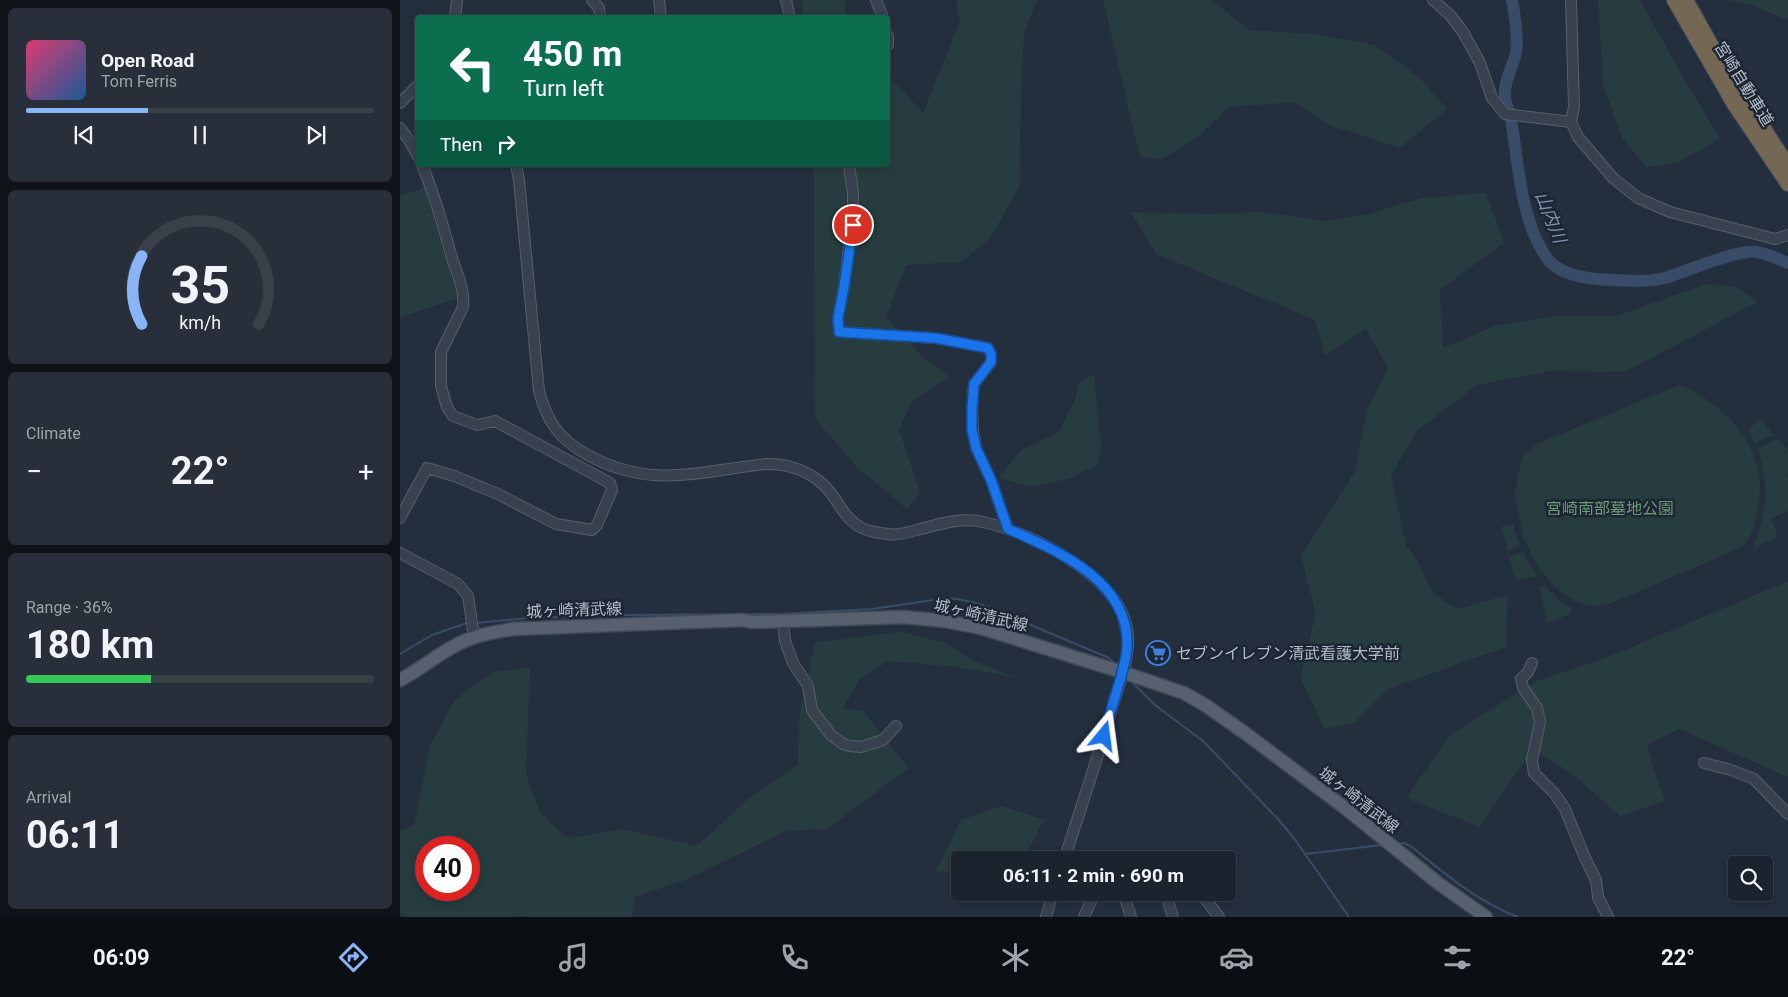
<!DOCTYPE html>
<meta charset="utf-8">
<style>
body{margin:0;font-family:Roboto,"Noto Sans JP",sans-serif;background:#282f3a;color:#f1f3f6;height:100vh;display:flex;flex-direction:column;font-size:19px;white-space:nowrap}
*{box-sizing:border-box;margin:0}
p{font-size:16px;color:#a0a4aa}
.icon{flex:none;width:28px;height:28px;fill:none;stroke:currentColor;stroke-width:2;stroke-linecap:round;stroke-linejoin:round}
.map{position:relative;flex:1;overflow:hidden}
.details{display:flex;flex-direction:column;gap:8px;padding:8px;background:#0f1319;width:400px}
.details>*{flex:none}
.top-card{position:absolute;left:15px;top:15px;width:475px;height:152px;border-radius:5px;box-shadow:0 2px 8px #0003,0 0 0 1px #39404a;background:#0b6e4f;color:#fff;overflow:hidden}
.tools{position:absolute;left:1328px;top:856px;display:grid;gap:10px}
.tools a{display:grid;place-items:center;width:45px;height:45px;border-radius:5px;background:#1b232e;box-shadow:0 2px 8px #0003,0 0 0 1px #39404a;font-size:25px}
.speed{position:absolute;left:15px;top:836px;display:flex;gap:10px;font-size:25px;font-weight:700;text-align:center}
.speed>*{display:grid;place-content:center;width:65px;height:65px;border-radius:50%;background:#1b232e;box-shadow:0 2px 8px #0003,0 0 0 1px #39404a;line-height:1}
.speed .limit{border:8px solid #d22;background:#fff;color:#111}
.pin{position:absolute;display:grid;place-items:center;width:42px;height:42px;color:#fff;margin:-21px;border:2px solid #fff;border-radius:50%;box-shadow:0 1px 5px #0007}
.me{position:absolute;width:55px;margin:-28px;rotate:16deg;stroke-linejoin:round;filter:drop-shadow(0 0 4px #0008)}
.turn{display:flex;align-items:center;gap:18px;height:105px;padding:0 25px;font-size:22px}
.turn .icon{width:65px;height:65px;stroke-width:2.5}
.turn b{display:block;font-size:35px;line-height:42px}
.then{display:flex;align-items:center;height:48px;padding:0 25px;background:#0003;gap:10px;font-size:19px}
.big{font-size:38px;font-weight:700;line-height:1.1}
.details .card{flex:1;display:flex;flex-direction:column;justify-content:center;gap:8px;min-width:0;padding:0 18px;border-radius:8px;background:#282f3a}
.details .dial{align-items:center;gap:0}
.dial svg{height:130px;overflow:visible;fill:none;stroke:#39404a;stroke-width:7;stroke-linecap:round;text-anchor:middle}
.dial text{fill:#f1f3f6;stroke:none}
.song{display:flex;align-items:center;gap:15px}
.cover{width:60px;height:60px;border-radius:8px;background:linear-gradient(135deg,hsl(340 70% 55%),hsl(210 70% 35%))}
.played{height:5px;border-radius:2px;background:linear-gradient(90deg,#8ab4f8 35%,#39404a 35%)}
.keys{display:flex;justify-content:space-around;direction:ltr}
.heat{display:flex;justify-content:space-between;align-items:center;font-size:28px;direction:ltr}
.charge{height:8px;border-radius:4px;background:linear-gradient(90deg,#34c759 36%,#39404a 0)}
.trip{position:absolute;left:551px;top:851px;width:285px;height:50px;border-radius:5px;background:#1b232e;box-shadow:0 2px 8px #0003,0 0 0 1px #39404a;font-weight:700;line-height:50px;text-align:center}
.tabs{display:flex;height:80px;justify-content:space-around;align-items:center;background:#0b0e12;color:#a0a4aa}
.tabs .icon{width:35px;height:35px}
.tabs .on{color:#8ab4f8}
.tabs b{font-size:22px;color:#f1f3f6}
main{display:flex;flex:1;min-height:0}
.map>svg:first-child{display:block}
.green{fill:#263c3f;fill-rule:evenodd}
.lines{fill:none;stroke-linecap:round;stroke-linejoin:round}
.stream{stroke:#394c67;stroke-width:2}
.river{stroke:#394c67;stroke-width:12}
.minor-casing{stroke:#565f6c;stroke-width:12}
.major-casing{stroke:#414a57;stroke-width:15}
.highway-casing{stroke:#434c59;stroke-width:16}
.minor{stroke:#38414e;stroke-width:10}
.major{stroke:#56606e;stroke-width:12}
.highway{stroke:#746855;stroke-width:14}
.route-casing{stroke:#114b97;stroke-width:12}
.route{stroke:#1a73e8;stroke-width:9}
.labels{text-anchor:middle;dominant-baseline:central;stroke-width:5;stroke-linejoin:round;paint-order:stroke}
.street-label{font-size:16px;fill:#b4bcc9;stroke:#1d2633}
.park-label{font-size:16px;fill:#6b9a76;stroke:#1d2633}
.poi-label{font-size:16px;fill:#b4bcc9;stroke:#1d2633;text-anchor:start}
.water-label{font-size:18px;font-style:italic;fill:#7c92b1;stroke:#1d2633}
</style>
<main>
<section class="details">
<div class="card">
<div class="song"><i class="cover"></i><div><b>Open Road</b><p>Tom Ferris</p></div></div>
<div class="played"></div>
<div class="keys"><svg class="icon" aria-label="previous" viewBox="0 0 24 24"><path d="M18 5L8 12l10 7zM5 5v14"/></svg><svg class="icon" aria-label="pause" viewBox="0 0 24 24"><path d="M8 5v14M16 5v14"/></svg><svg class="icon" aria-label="next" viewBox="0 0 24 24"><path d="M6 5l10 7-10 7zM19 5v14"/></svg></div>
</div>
<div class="card dial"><svg viewBox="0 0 100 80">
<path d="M14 69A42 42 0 1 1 86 69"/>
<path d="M14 69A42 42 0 0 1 14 27" stroke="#8ab4f8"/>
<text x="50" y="56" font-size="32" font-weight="700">35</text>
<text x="50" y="72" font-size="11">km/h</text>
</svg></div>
<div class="card"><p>Climate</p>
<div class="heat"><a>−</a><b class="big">22°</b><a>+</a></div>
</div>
<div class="card"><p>Range · 36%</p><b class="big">180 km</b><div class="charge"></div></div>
<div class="card"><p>Arrival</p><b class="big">06:11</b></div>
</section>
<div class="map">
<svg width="1388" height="917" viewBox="0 0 1388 917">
<rect width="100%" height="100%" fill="#242f3e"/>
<path class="green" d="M401 0H444L446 17H403Z
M556 0H637L624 33 621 99 620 186 590 238 561 262 506 265 486 318 523 357 549 377 512 401 499 430 520 493 507 509 459 469 415 419 414 165H488V75L523 113 560 21Z
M703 0H812L849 30 913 34 975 45 1020 78 1047 109 1000 148 929 125 895 102 829 107 797 138 761 159 740 157Z
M1198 0H1240L1284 79 1320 138 1280 162 1246 167 1222 138 1203 85Z
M1329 0H1388V20L1351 5Z
M24 188 58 298 0 317V196Z
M1086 193 1104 243 1040 290 1043 348 1097 325 1157 316H1217L1306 284 1334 286 1358 302 1224 372 1150 371 1077 385 1017 431 991 475 1006 545 1017 560 1033 593 1058 609 1108 595 1106 647 988 689 954 723 925 729 900 678 916 614 901 556 955 471 967 410 988 368 966 329 925 355 915 320 756 254 731 212 808 214 859 212 927 221 964 215 1021 198Z
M694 374 701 448 698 465 671 478 632 487 599 478 620 451 659 432 675 399 679 382Z
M1279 385C1295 390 1302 396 1315 406 1341 425 1359 454 1360 487 1360 494 1358 502 1357 510 1355 526 1352 540 1338 549L1207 605 1186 606 1173 600 1154 586 1140 569 1131 554 1123 536 1115 494 1120 466 1123 455 1137 444Z
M1360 419 1375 435 1355 443 1348 430Z
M1378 439 1388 450V472L1385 474 1388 478V511L1371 519 1378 537 1353 549C1367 508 1369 489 1358 448Z
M1113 524 1120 546 1108 551 1101 527Z
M1123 552 1137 576 1116 581 1109 557Z
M1388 581V777L1279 729 1247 745 1258 782 1266 801 1220 816 1170 772 1133 750 1109 783 1080 827 1006 798 1051 734 1137 681 1206 658Z
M1145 586 1164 604 1172 608 1169 615 1147 623 1139 587Z
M501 632 546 643 571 660 615 677 548 666 488 661 459 680 443 709 462 710 509 768 427 829 386 831 285 880 235 897 232 917H130L119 916 112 917H7L0 913V830L14 825 30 745 55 700 92 672 130 667 126 774 140 813 166 837 184 836 222 829 297 846 348 799 398 764 399 718 415 642ZM26 848H69V890H26Z
M601 806 644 820 623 860H560V874L536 871 561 820Z"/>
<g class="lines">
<path class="stream" d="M75 623 128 618 229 615 381 614 472 609 547 598C579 600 609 615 638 628 662 638 685 648 709 658L715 664
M0 654 32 635 67 623
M730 680 755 705 803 741 879 820 896 841 949 917
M997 844 1004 843 1012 847C1045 874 1078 902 1118 917
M905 854 982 845"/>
<path class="river" d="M1112 0C1115 16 1118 37 1116 53 1113 67 1103 82 1105 97 1105 104 1110 111 1111 119 1118 160 1119 202 1137 241 1141 248 1145 257 1151 263 1168 278 1195 280 1216 280 1232 281 1249 282 1265 278 1288 271 1335 250 1356 252 1367 253 1378 259 1388 263"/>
<defs>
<path id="minor" d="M192 0 199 8 200 18
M259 0 261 18
M386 0 390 18
M476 0 483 18
M1033 0 1050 15 1063 32 1080 63 1092 98 1105 114 1171 122
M1171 0 1174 107 1171 122 1178 137 1213 178 1238 198 1270 212 1375 239 1388 235
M55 18 57 0
M488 36V45
M0 103 18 85
M0 128 9 140 18 157
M116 165 119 180 139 391C147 422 160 440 188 455 251 490 300 471 366 464 390 463 415 473 430 492 440 505 446 520 462 528 470 532 479 533 488 534 498 536 508 532 517 530 539 524 561 517 584 522 631 533 717 575 727 628 732 653 720 681 713 705 698 757 681 808 664 860
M449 165 453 193V216L444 287 438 318 439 332 535 338 588 348 591 354V362L574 384 572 408 573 430 576 448 591 480 608 529
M0 518 27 468 54 476 98 494 156 524 192 530 197 525 212 490 210 483 95 421 77 425 53 416 47 407 41 386V352L63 307C65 291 57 273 52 258 43 226 35 195 22 165
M0 553 58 584 68 596 74 637
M383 620 385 641 393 663 408 686 412 710 431 735 443 744 450 746 461 747 483 740 496 726
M1132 663 1128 672 1121 679 1123 688 1137 708 1140 722 1132 760 1134 773 1155 794 1165 809 1185 858 1196 880 1198 897 1208 917
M1304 763 1331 770 1354 779 1388 814
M714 860 779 858 780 860
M723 892 731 917
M765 892 773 917
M800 892 819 917
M646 917 653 892
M684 917 695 892"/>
<path id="major" d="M0 680C21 669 39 653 60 643 76 635 95 632 113 629L343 620 352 622 504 617 545 621 581 628 722 672 784 693 805 705 845 733 945 808 1038 883 1086 917"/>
<path id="highway" d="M1274 0 1334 104 1388 184
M1286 0 1319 59 1388 166"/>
</defs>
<use href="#minor" class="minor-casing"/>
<use href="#major" class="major-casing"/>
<use href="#highway" class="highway-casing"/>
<use href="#minor" class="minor"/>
<use href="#major" class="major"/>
<use href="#highway" class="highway"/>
</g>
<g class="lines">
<defs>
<path id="route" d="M453 225 444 287 438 318 439 332 535 338 588 348 591 354V362L574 384 572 408V430L576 448 591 480 608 529C658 551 730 581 727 647 727 657 723 667 721 677 715 697 709 716 704 736"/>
</defs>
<use href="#route" class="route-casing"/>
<use href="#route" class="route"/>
</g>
<defs>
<symbol id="supermarket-ring" viewBox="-11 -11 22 22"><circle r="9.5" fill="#1d2633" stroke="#3f7fe0" stroke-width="1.5"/><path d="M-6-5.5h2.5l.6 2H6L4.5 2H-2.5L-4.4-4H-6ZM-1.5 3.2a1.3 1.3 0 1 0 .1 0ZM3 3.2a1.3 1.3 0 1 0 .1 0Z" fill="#3f7fe0"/></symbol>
</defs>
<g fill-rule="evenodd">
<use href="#supermarket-ring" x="744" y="639" width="28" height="28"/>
</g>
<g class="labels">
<g class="street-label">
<text transform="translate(1344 84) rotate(58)">宮崎自動車道</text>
<text transform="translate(174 610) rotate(-2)">城ヶ崎清武線</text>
<text transform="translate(581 615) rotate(13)">城ヶ崎清武線</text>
<text transform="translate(959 800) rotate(38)">城ヶ崎清武線</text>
</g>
<g class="park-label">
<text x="1210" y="508">宮崎南部墓地公園</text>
</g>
<g class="poi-label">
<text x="776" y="653">セブンイレブン清武看護大学前</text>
</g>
<g class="water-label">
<text transform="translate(1151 217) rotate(68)">山内川</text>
</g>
</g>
</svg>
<div class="tools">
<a><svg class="icon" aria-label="search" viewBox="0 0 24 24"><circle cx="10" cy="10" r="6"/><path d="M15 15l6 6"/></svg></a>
</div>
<div class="speed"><div class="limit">40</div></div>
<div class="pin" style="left:453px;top:225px;background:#d93025"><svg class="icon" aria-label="arrive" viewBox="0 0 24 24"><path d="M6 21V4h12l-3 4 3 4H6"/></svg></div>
<svg class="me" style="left:704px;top:736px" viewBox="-20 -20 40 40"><path d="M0-17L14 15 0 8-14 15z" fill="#1a73e8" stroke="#fff" stroke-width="4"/></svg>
<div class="trip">06:11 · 2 min · 690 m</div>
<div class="top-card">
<div class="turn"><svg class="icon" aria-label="left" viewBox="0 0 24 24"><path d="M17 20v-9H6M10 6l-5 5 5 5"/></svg><div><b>450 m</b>Turn left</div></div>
<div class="then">Then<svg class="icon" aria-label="right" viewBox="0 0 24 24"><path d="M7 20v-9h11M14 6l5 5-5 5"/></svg></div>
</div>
</div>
</main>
<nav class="tabs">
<b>06:09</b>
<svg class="icon on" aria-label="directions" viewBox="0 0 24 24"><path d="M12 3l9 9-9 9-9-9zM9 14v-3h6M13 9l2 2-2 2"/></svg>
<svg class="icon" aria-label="music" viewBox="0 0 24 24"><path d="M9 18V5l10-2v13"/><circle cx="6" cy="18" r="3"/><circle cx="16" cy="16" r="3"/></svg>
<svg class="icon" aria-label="phone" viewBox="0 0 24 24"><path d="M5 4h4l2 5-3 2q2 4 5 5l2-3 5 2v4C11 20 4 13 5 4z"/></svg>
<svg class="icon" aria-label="climate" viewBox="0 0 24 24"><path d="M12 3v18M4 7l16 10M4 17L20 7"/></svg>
<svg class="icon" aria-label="car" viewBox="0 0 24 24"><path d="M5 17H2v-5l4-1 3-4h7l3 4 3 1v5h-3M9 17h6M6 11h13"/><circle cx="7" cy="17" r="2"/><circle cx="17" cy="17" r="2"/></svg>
<svg class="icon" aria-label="filters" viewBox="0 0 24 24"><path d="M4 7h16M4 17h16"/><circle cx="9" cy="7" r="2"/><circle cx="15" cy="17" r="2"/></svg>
<b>22°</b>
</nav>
